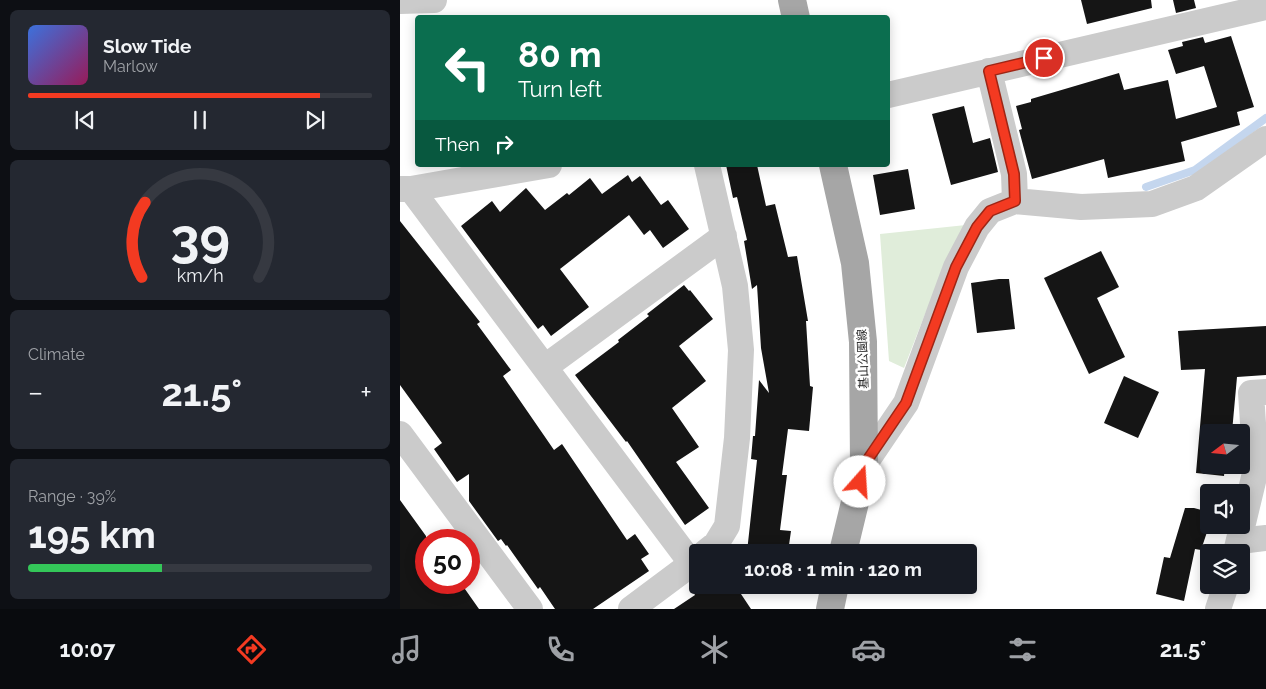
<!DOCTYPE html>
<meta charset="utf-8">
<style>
body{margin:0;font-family:Raleway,"Noto Sans JP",sans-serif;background:#242831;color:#f1f3f6;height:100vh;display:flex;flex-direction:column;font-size:19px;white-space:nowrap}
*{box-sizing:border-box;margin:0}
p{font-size:16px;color:#9ea1a6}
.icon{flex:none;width:28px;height:28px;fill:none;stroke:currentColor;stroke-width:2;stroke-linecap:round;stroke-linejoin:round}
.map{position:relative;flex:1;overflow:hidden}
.sheet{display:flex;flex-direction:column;gap:10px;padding:10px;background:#0d0f14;width:400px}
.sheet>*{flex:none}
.guide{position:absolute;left:15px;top:15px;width:475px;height:152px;border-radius:5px;box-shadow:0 2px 12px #0003;background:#0b6e4f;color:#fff;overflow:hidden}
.needle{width:32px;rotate:254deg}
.controls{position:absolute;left:800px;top:424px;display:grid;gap:10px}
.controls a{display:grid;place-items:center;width:50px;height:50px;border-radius:5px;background:#171b24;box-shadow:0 2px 12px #0003;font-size:25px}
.speed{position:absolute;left:15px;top:529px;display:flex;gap:10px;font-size:25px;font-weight:700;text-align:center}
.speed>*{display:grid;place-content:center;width:65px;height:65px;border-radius:50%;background:#171b24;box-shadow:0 2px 12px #0003;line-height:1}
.speed .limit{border:8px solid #d22;background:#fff;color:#111}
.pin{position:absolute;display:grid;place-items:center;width:42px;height:42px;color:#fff;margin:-21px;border:2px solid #fff;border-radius:50%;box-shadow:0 1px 5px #0007}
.me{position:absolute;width:55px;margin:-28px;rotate:19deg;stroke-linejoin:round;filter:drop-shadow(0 0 4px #0008)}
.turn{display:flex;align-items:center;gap:18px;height:105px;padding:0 20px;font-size:22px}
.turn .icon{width:65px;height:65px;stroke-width:2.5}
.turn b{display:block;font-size:35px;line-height:42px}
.then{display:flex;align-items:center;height:48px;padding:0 20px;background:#0003;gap:10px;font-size:19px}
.big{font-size:38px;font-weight:700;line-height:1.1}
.sheet .widget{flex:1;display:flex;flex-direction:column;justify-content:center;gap:8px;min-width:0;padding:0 18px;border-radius:8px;background:#242831}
.sheet .dial{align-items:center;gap:0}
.dial svg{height:130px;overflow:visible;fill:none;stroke:#363941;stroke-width:7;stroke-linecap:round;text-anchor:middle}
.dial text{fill:#f1f3f6;stroke:none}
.song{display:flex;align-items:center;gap:15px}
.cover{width:60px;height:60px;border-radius:8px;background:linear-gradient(135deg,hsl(220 70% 55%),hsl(330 70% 35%))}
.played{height:5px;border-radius:2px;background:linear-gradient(90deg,#f33a21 85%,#363941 85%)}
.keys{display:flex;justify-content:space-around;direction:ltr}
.heat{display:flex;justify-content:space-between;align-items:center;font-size:28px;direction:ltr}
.charge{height:8px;border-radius:4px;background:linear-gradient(90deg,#34c759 39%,#363941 0)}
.trip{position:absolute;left:289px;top:544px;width:288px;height:50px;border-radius:5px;background:#171b24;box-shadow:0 2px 12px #0003;font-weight:700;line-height:50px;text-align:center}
.menu{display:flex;height:80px;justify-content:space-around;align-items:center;background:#090b0e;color:#9ea1a6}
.menu .icon{width:35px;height:35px}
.menu .current{color:#f33a21}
.menu b{font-size:22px;color:#f1f3f6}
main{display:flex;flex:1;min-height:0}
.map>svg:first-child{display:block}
.green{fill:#e0edda}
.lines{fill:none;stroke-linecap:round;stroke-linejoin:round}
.stream{stroke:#c4d6ee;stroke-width:8}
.building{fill:#151515}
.minor{stroke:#cbcbcb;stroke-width:26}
.major{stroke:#a6a6a6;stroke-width:28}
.route-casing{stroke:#9e2615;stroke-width:12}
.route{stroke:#f33a21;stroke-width:9}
.labels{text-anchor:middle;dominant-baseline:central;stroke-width:5;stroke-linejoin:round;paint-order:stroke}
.street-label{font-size:12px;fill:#2e2e2e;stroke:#fff}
</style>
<main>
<section class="sheet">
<div class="widget">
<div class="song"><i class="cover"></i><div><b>Slow Tide</b><p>Marlow</p></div></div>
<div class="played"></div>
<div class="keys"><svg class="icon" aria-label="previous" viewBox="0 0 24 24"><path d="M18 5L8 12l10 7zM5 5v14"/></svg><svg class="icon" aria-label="pause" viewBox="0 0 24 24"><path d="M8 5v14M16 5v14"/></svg><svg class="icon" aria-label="next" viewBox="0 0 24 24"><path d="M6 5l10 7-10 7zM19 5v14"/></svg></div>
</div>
<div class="widget dial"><svg viewBox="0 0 100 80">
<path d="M14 69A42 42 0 1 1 86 69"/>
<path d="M14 69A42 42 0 0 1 16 23" stroke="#f33a21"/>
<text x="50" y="56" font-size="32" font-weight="700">39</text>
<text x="50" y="72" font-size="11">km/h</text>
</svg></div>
<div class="widget"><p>Climate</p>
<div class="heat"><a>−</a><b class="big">21.5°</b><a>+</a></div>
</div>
<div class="widget"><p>Range · 39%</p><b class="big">195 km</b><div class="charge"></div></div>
</section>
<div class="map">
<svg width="866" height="609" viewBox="0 0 866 609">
<rect width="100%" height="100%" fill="#fff"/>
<path class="green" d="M566 225 525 314 504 368 489 361 480 234Z"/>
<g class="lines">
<path class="stream" d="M746 187 795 170 866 118"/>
</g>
<path class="building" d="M681 0H751L752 8 687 24Z
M773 0H794L796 8 776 13Z
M831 36 854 107 837 112 840 125 781 142 785 161 708 178 704 159 632 179 619 130 622 129 616 106 631 102V99L719 73 724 90 768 80 776 119 817 107 804 66 776 74 768 50 783 46 782 42 803 37 805 43Z
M564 106 573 143 590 138 598 172 551 185 532 114Z
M326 165H357L366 206 375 204 388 257 397 256 408 321H406L410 386 413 387 409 431 388 429 382 475H387L380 530 391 531 388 552H347L357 460 351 459 353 436H355L359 380 369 393 361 348 357 285 352 289 344 241 347 240 337 197 333 198Z
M508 169 515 209 480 215 473 175Z
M228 175 232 182 240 176 261 205 268 200 289 229 263 248 250 230 244 235 229 215 160 269 189 307 151 336 143 325 138 329 61 226 92 201 100 212 126 188 145 210 167 193 169 195 190 178 202 194Z
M0 221 80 322 77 324 111 370 103 376 154 450 162 444 227 540 235 534 249 554 241 559 249 571 193 609H155L140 587 138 589 107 545 106 546 101 539 98 541 69 501V474L57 482 34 449 42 443 0 385Z
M701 251 719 287 697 298 725 357 689 374 644 278Z
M599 279H609L615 329 577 333 571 283Z
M284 285 289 291 290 290 313 319 279 346 306 381 272 408 299 447 276 462 309 508 285 525 227 441 226 442 175 375 219 342 218 340 249 316 247 314Z
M866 326V375L837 377 832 432H809V465H825L824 476 796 473 805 369 781 370 778 331Z
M724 376 759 392 738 438 704 423Z
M0 500 26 536V582H60L79 609H0Z
M785 508H794L809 512V526L801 550 795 549 784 601 756 594 764 557 770 558Z
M289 585H335L351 609H274L295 595Z"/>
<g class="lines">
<path class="minor" d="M0 1 34 0
M589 71 614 174 615 201
M488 95 866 7
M0 189H11L149 165
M11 189 292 564
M145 367 324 236
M0 434 130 609
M464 465 506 403 556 267 577 227 590 211 615 201 681 207 752 204 796 188 866 139
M840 541 866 538
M306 552 316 544 327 526 337 438 341 350 335 286 307 165
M836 552 856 469 851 393 866 392
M231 609 298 559
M818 609 826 585"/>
<path class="major" d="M392 0 396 18
M433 165 455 263 463 342 464 465 443 552
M430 609 435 585"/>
</g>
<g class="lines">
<defs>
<path id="route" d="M460 482 464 465 506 403 556 267 577 227 590 211 615 201 614 174 589 71 644 58"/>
</defs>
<use href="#route" class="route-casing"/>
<use href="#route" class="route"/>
</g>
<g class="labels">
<g class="street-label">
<text transform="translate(463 359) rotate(-92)">基山公園線</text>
</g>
</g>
</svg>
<div class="controls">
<a><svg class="needle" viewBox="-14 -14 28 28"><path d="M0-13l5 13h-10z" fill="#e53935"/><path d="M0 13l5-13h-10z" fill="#9ea1a6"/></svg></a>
<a><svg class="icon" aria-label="sound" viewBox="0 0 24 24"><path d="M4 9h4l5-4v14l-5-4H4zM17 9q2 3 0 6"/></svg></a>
<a><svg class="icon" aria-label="layers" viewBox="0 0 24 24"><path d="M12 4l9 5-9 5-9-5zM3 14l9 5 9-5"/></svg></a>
</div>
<div class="speed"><div class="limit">50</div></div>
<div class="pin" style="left:644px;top:58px;background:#d93025"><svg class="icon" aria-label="arrive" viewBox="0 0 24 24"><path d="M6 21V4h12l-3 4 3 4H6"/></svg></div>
<svg class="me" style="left:460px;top:482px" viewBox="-20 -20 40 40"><circle r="19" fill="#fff"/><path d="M0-13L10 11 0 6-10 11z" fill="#f33a21"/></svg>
<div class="trip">10:08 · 1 min · 120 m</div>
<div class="guide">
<div class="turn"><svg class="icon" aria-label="left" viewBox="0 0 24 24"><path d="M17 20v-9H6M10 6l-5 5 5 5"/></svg><div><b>80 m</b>Turn left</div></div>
<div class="then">Then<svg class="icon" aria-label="right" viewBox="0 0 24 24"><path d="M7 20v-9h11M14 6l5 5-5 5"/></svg></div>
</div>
</div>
</main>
<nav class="menu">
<b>10:07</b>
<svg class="icon current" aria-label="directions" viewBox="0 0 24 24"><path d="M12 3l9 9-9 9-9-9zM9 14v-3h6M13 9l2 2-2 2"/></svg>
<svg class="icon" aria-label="music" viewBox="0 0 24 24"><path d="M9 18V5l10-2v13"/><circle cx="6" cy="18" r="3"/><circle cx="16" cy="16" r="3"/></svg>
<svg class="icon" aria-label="phone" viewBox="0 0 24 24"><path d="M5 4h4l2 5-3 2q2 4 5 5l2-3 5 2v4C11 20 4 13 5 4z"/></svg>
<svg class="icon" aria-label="climate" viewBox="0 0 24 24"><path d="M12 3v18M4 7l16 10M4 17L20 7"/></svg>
<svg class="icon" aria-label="car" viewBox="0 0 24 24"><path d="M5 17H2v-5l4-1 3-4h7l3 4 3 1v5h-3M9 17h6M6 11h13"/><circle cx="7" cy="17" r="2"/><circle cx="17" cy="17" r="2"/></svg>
<svg class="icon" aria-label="filters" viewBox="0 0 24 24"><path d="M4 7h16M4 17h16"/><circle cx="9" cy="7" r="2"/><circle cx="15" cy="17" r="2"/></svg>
<b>21.5°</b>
</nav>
